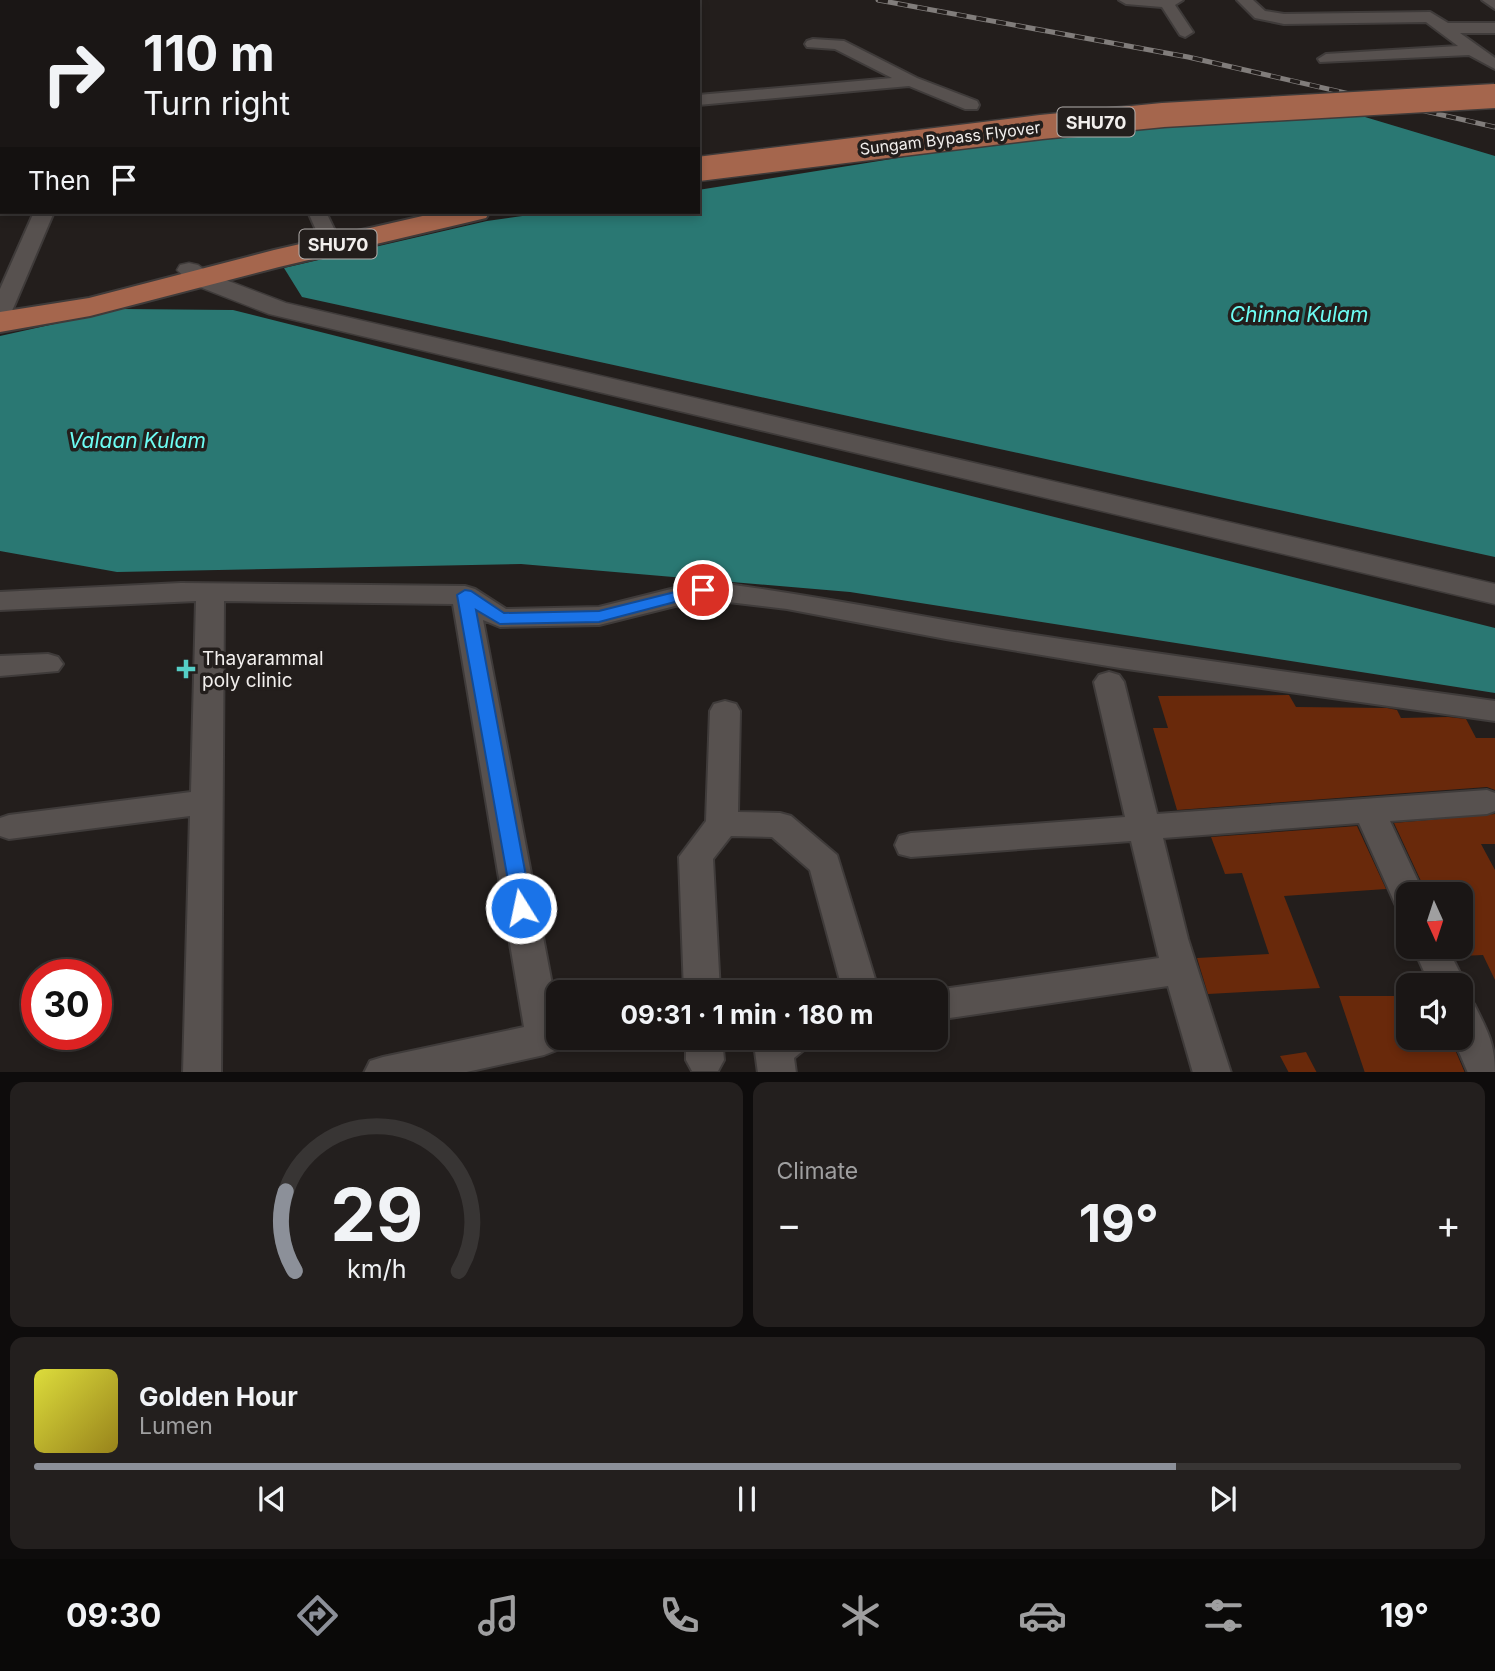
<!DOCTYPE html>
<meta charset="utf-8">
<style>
body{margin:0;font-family:Inter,sans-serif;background:#231f1e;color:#f1f3f6;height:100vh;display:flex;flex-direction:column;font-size:26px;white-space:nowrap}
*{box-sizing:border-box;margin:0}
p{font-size:23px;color:#9f9fa0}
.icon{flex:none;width:38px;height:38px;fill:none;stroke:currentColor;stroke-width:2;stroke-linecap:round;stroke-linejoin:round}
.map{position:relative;height:1072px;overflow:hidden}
.drawer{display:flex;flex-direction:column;gap:10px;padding:10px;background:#0e0c0c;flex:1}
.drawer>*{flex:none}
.hud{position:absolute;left:0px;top:0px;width:700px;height:214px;box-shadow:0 4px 10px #0003,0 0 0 2px #383534;background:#1a1615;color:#f1f3f6;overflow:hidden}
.needle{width:46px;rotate:177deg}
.fabs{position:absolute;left:1396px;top:882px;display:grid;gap:14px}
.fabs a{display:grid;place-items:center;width:77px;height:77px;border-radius:14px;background:#1a1615;box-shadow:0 4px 10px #0003,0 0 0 2px #383534;font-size:35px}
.speed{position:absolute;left:21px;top:959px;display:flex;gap:14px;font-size:35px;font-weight:700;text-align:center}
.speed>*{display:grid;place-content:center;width:91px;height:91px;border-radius:50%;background:#1a1615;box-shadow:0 4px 10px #0003,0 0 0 2px #383534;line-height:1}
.speed .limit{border:10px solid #d22;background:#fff;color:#111}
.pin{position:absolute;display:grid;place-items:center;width:60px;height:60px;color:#fff;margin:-30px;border:4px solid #fff;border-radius:50%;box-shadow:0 2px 7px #0007}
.me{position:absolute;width:77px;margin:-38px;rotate:350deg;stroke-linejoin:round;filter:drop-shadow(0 0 5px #0008)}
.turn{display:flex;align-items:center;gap:24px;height:147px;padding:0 28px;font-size:32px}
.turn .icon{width:91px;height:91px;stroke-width:2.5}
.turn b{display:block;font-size:49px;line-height:60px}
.then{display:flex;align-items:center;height:66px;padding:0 28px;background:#0003;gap:14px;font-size:26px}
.big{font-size:52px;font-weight:700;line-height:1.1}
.drawer .tile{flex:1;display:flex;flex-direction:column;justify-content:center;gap:10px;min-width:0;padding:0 24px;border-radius:14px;background:#231f1e}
.drawer .dial{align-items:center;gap:0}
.dial svg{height:182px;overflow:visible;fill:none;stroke:#383534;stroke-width:7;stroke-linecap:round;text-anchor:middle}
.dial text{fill:#f1f3f6;stroke:none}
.song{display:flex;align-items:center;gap:21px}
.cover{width:84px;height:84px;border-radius:10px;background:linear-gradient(135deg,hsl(60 70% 55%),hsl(50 70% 35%))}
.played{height:7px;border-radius:4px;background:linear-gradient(90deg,#8c9099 80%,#383534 80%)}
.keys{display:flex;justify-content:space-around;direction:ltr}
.heat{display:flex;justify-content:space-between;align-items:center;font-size:38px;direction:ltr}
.drawer .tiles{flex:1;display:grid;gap:10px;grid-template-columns:1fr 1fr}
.tile:last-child{grid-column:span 2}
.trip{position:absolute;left:546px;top:980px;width:402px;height:70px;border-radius:14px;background:#1a1615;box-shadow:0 4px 10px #0003,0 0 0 2px #383534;font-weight:700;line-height:70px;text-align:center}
.tab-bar{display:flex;height:112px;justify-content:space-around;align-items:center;background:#0a0908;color:#9f9fa0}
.tab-bar .icon{width:49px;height:49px}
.tab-bar .active{color:#8c9099}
.tab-bar b{font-size:32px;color:#f1f3f6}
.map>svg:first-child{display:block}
.water{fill:#2a7873}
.building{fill:#69290b}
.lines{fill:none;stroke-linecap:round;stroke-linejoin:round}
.minor-casing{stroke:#3f3b3a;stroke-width:4}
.tertiary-casing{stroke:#3f3b3a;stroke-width:3}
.primary-casing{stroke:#3f3b3a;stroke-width:4}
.minor{fill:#57514f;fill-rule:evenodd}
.tertiary{fill:#57514f;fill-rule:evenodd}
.primary{fill:#a5664d;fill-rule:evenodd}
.rail-casing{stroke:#817d7b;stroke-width:5}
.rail{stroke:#231e1c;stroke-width:3.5;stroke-dasharray:10;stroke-linecap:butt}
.primary-bridge-casing{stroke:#3f3b3a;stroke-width:27;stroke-linecap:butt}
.primary-bridge{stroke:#a5664d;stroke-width:24}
.route{fill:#1a73e8;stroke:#114b97;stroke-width:2}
.poi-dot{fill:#55cec6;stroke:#231e1c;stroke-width:2.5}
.labels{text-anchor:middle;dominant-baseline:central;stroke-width:7;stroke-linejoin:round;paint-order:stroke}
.far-street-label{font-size:16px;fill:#f2efed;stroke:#231e1c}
.shield{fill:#231e1c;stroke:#b4b0ae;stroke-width:2}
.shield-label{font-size:18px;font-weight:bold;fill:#f2efed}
.poi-label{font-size:19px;fill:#f2efed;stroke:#231e1c;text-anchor:start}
.water-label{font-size:21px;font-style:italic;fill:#6dfcf3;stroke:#231e1c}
</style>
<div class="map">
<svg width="1495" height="1073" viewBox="0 0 1495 1073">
<rect width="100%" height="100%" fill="#231e1c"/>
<path class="water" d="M1355 114 1495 156V557L302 297 284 268 487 221 551 212H698V190L1060 132Z
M122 309 233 310 1495 628V693L850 592 521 564 117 572 0 551V336Z"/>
<path class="building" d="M1289 695 1296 707 1387 708 1397 710 1401 718 1448 717 1466 719 1476 738H1495V790L1487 787 1177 810 1153 728H1168L1158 696Z
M1495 814V844H1481L1495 870V980L1483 955 1461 956V938L1474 937 1461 911V894H1427L1394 823Z
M1357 826 1386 889 1284 896 1320 988 1208 994 1197 958 1269 954 1242 873 1225 874 1211 837Z
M1339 996H1409V1038H1450L1465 1073H1365Z
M1306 1052 1317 1073H1289L1280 1056Z"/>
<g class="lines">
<defs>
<path id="minor" d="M181 0H286L287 2H182Z
M1119 0H1183L1175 5 1193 32 1185 37 1180 35 1162 7 1126 4Z
M1237 0H1253L1265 11 1284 14 1430 12 1448 23H1495V33H1460L1495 58V69L1469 55 1320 62 1318 59 1326 54 1458 46 1426 22 1284 24 1255 18Z
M1482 0H1495V9Z
M813 39 844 41 917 78 977 101 979 105 977 109H965L909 86 698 105V95L892 78 835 49 807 47 805 44 807 41Z
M0 180H2V192H0Z
M34 212H54L12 311 9 316 0 317V289Z
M308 212H326L337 235 334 239H320Z
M703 581C812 594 919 617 1028 634 1183 658 1339 679 1495 701V721L1120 668 946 639 787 609 703 599 599 625 500 627 483 620 558 1016V1038L563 1039 557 1050 544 1055 462 1073H364L370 1061 383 1057 524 1027 453 604 224 601 221 1073H183L190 816 9 839 0 836V818L9 815 191 792 196 601 0 610V592L181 583 465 586 475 589 506 609 599 607Z
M48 654 58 657 63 664 58 671 0 676V656Z
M1109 672 1119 675 1124 682 1157 814 1487 790 1495 793V811L1487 814 1390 821 1424 894H1409V912L1397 908 1359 823 1163 838 1188 939 1231 1073H1193L1168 986 936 1020V992H929L936 990 1159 958 1131 841 911 857 899 854 895 845 899 836 911 833 1125 817 1094 682 1099 675Z
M725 701 736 704 740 711 738 812 780 813 791 816 837 855 879 992H843L810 870 772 837 731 836 713 859 720 992H684L679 857 706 821 710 711 714 704Z
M1413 947H1447L1466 985 1461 994V985H1430Z
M1461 1000 1474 1004C1487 1030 1495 1043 1495 1073H1468L1453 1038H1461Z
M686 1038H722L724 1060 718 1071H692L686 1060Z
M763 1038H810L805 1049 794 1058 796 1073H758L755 1051Z"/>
<path id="tertiary" d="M189 263 198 265 210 274 286 303 1495 584V604L269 314 192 284 177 270 180 265Z"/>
<path id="primary" d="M440 212H490L486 218 279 267 90 316 0 332V312L89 298 274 250Z"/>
</defs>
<use href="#minor" class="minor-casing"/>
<use href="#tertiary" class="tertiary-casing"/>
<use href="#primary" class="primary-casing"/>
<use href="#minor" class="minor"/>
<use href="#tertiary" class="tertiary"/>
<use href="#primary" class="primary"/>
<defs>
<path id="rail" d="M878 0 1188 57 1495 127"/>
</defs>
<use href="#rail" class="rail-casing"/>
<use href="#rail" class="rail"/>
<defs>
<path id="primary-bridge" d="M698 169 1041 127 1163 115 1495 96"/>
</defs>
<use href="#primary-bridge" class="primary-bridge-casing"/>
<use href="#primary-bridge" class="primary-bridge"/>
</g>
<path class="route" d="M703 585 709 586 712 590 709 593 599 622 500 624 476 610 532 908 529 914 521 916 514 914 457 595 465 590 471 591 504 613 599 611Z"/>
<path class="poi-dot" d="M182.5 658.5h7v7h7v7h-7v7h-7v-7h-7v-7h7z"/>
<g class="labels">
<g class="far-street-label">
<text transform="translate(950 138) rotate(-7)">Sungam Bypass Flyover</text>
</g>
<g class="shield">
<rect x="1057.5" y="107.5" width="77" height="29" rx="5"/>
<rect x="299.5" y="229.5" width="77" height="29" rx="5"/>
</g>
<g class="shield-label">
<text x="1096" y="122">SHU70</text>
<text x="338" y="244">SHU70</text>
</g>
<g class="poi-label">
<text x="202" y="658">Thayarammal<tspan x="202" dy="22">poly clinic</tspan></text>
</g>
<g class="water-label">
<text x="1299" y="314">Chinna Kulam</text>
<text x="137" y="440">Valaan Kulam</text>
</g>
</g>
</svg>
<div class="fabs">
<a><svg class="needle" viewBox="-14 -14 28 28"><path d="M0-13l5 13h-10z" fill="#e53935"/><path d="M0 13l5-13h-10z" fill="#9f9fa0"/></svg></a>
<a><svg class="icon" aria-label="sound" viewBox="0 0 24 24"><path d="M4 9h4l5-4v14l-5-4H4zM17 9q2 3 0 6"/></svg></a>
</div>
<div class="speed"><div class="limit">30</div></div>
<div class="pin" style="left:703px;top:590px;background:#d93025"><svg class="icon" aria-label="arrive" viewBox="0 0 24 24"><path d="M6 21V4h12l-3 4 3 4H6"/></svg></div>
<svg class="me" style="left:521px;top:908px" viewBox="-20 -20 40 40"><circle r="17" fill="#1a73e8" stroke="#fff" stroke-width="3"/><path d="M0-11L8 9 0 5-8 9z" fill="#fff"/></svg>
<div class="trip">09:31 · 1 min · 180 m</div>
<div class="hud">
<div class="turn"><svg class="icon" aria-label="right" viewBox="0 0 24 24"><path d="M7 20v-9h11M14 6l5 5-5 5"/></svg><div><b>110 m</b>Turn right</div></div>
<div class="then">Then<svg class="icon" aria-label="arrive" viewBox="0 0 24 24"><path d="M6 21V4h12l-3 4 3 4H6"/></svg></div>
</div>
</div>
<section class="drawer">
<div class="tiles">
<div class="tile dial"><svg viewBox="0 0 100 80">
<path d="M14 69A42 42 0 1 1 86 69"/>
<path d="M14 69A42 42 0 0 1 10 34" stroke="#8c9099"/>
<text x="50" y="56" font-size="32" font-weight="700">29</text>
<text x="50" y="72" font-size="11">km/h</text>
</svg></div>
<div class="tile"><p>Climate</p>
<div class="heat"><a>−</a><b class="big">19°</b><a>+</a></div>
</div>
<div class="tile">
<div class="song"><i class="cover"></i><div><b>Golden Hour</b><p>Lumen</p></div></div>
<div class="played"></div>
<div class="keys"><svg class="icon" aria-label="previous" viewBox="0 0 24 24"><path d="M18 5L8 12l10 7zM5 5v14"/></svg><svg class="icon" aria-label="pause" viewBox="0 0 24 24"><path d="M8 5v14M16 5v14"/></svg><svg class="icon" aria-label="next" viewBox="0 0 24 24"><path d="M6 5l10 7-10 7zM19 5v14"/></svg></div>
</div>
</div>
</section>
<nav class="tab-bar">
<b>09:30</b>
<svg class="icon active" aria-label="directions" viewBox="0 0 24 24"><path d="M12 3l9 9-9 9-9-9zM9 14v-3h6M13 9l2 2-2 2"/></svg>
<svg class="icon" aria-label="music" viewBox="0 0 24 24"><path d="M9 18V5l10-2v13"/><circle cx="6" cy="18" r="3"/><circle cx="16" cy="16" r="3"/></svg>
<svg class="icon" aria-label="phone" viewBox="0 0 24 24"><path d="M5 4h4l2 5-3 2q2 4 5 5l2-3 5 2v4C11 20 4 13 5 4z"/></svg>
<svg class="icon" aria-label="climate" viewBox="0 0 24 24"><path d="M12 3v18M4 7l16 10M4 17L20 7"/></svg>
<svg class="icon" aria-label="car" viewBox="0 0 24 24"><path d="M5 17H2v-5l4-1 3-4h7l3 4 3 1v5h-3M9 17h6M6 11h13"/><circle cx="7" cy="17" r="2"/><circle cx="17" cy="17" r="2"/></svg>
<svg class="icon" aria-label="filters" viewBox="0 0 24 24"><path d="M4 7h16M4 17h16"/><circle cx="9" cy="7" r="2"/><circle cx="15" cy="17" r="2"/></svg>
<b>19°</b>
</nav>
